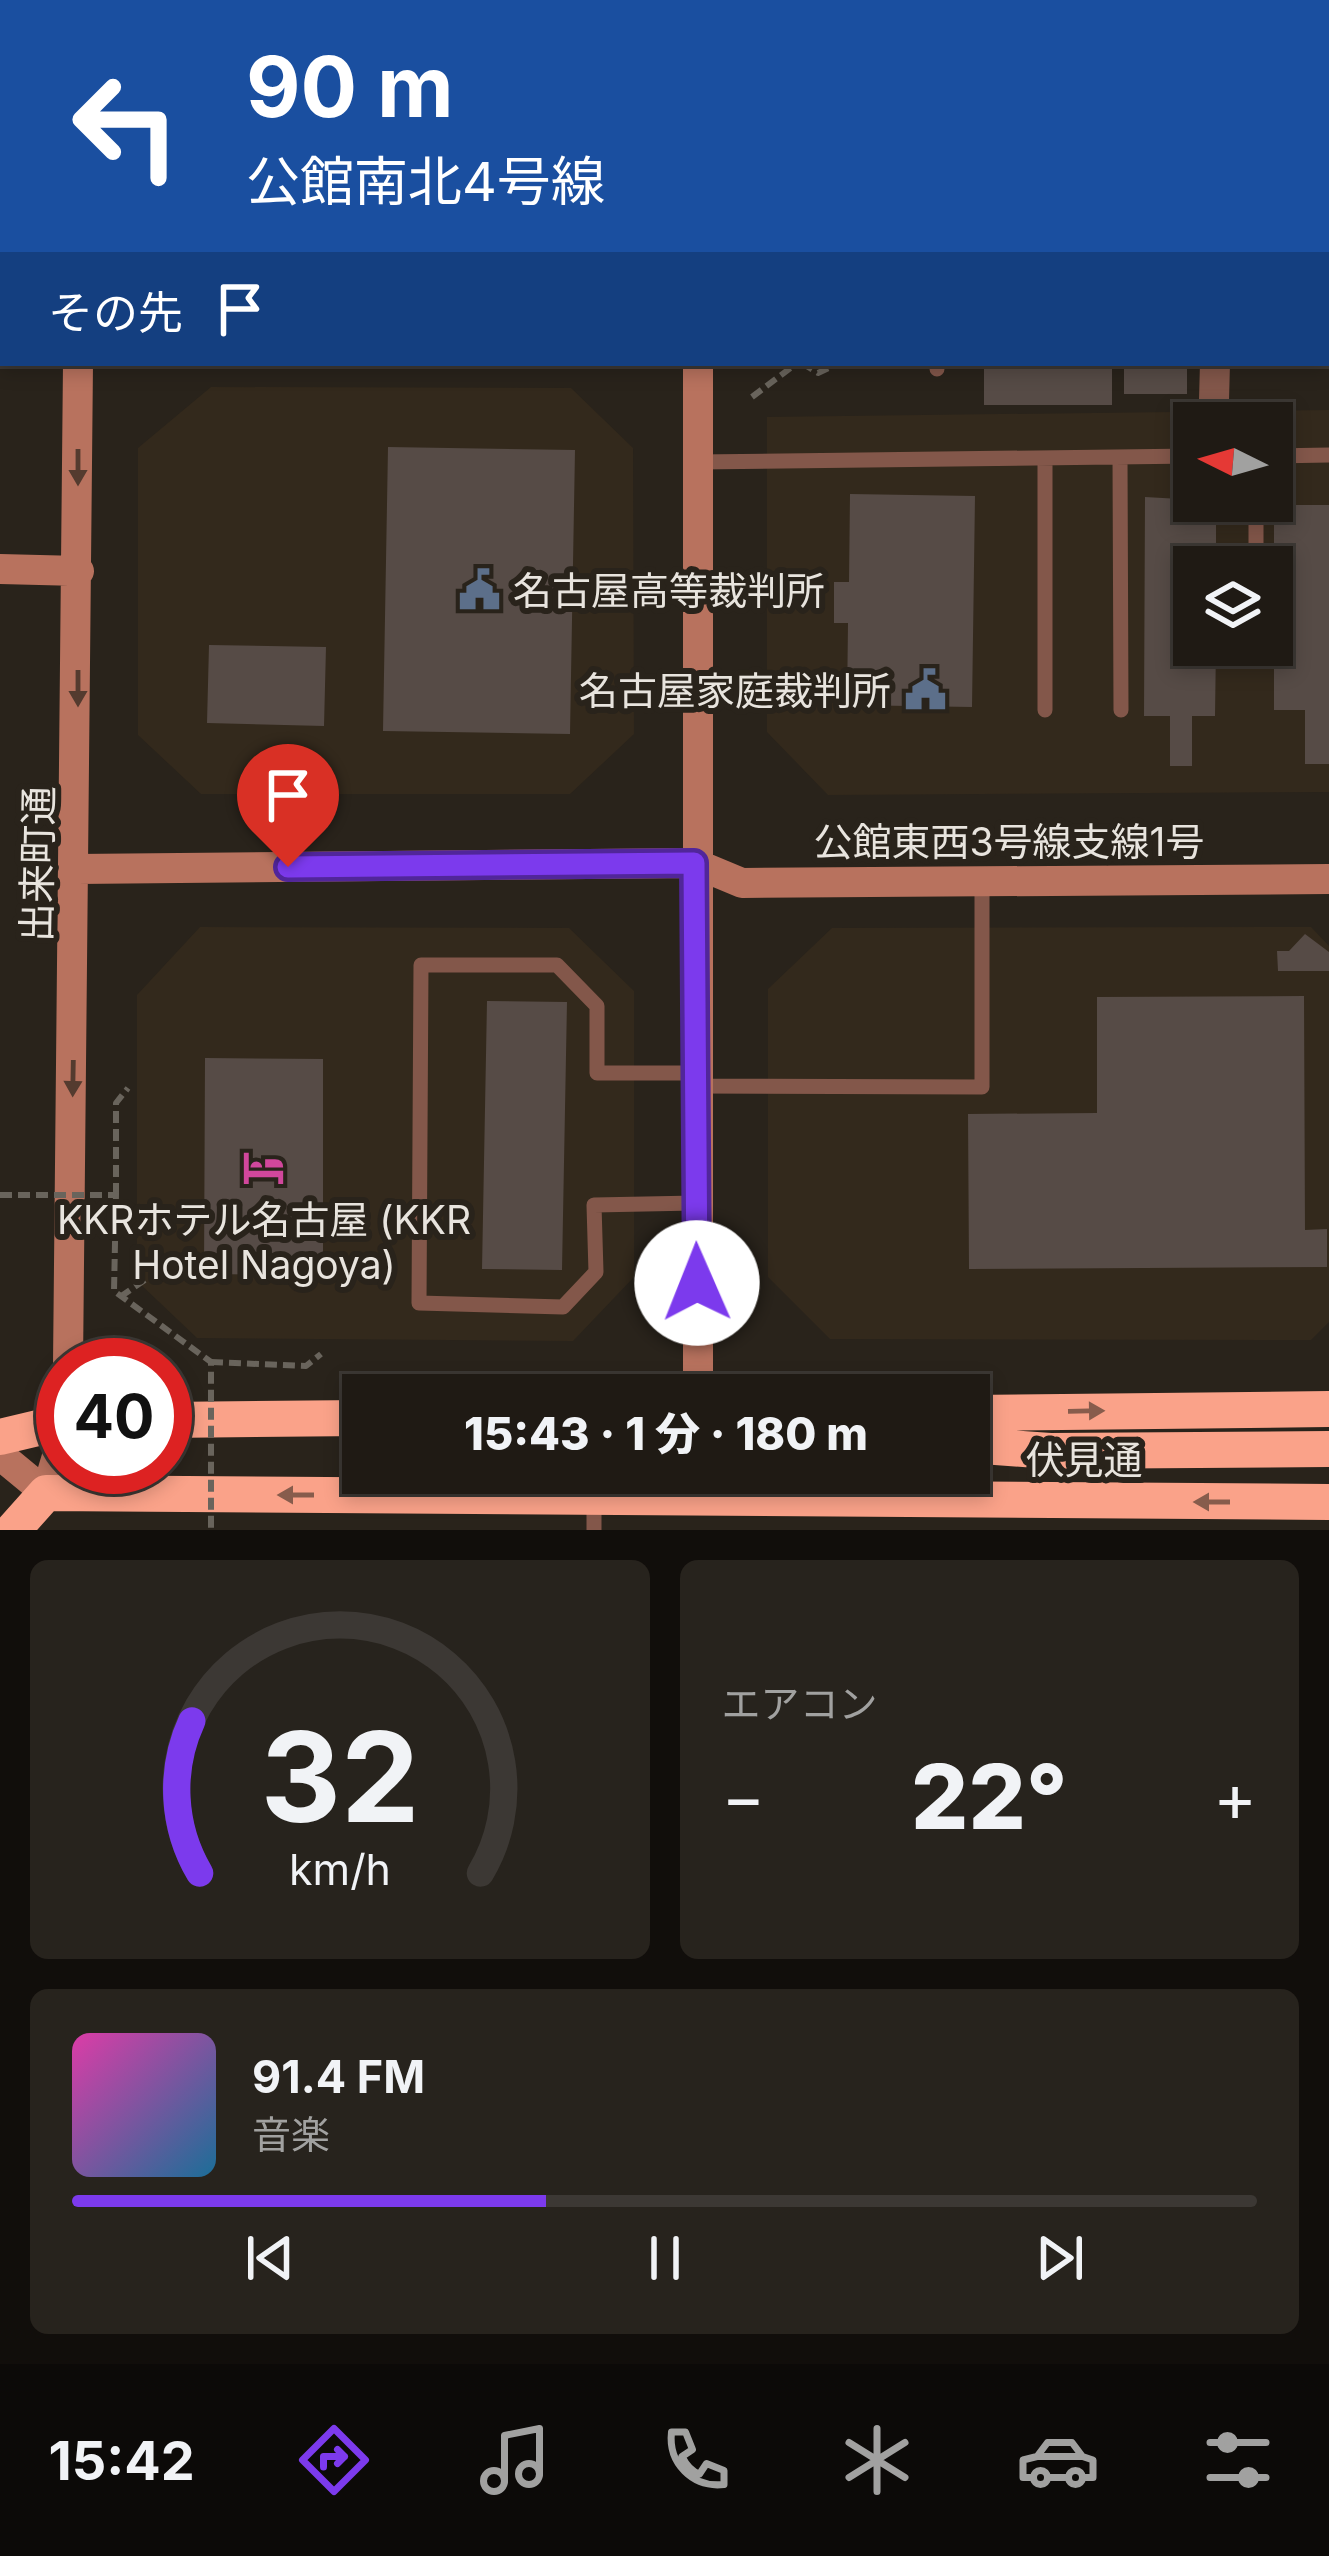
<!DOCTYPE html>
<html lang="ja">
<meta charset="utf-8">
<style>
body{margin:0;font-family:Inter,"Noto Sans JP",sans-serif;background:#27231d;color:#f1f3f6;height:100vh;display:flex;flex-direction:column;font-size:45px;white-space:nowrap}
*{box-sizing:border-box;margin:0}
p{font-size:39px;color:#a1a1a0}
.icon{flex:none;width:66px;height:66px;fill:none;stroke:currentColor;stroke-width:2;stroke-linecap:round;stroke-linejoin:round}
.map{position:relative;height:1530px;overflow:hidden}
.panel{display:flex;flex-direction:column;gap:30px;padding:30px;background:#110e0b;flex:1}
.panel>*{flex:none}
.guide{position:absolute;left:0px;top:0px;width:1329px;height:366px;box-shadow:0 6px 18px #0003,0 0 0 3px #3c3834;background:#1a4fa0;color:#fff;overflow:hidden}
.needle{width:78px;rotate:275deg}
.buttons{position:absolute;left:1173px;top:402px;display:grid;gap:24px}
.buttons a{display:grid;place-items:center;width:120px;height:120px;border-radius:0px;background:#1f1a14;box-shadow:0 6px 18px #0003,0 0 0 3px #3c3834;font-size:60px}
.speed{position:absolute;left:36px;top:1338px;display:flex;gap:24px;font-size:60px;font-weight:700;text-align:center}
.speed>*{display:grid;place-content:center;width:156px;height:156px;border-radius:50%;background:#1f1a14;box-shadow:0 6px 18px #0003,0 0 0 3px #3c3834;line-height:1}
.speed .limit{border:18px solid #d22;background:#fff;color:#111}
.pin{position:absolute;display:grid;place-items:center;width:102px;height:102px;color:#fff;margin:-123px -51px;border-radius:50% 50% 50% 0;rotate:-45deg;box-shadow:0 0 12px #0007}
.pin .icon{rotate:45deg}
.me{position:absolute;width:132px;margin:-66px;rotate:359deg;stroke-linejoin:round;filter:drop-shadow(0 0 9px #0008)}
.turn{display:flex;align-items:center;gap:42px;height:252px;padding:0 48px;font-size:54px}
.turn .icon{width:156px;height:156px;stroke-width:2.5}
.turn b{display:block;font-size:84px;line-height:102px}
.then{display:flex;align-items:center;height:114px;padding:0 48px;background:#0003;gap:24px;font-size:45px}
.big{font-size:90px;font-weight:800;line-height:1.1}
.panel .card{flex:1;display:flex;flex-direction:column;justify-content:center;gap:18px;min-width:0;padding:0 42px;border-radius:18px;background:#27231d}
.panel .dial{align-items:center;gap:0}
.dial svg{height:312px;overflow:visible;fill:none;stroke:#3c3834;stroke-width:7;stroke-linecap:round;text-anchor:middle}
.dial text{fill:#f1f3f6;stroke:none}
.song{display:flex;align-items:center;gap:36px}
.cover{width:144px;height:144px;border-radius:18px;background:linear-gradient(135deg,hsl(320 70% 55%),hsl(200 70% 35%))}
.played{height:12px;border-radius:6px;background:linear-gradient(90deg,#7c3aed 40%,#3c3834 40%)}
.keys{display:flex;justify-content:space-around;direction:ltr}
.heat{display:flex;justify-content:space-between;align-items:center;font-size:66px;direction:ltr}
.panel .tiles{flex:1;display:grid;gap:30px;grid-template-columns:1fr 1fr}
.card:last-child{grid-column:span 2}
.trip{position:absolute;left:342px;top:1374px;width:648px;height:120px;border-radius:0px;background:#1f1a14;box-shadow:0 6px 18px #0003,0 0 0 3px #3c3834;font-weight:800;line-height:120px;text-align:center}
.tabs{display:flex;height:192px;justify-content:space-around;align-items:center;background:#0c0a08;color:#a1a1a0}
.tabs .icon{width:84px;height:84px}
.tabs .active{color:#7c3aed}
.tabs b{font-size:54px;color:#f1f3f6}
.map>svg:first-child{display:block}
.built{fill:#33291c;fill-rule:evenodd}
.building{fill:#564b46}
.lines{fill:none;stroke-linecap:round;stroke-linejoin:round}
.path{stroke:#69645c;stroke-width:6;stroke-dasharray:12 6;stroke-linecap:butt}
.lane{stroke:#83574a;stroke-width:15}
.street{stroke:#83574a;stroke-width:30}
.secondary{stroke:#b8725e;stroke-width:30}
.highway{stroke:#faa289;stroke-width:36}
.path-bridge{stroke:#69645c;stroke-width:6;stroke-dasharray:12 6;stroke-linecap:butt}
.oneway{fill:#543b2f}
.oneway2{fill:#875c4c}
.route-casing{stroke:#51269a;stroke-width:30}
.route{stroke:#7c3aed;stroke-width:21}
.labels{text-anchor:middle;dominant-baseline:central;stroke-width:12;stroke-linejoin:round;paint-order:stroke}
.poi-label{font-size:39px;fill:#e8e4de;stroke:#29231b;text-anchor:start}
.street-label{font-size:39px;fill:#e8e4de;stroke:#29231b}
</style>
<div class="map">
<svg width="1329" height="1530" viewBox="0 0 1329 1530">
<rect width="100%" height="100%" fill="#29231b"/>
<path class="built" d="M137 0H634V3H137Z
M211 387 571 388 633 448 634 734 570 794H201L138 735V448Z
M1329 410V792L828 795 767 732V417ZM1194 423H1272V501H1194ZM1194 567H1272V645H1194Z
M200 927 569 928 634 991V1277L573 1341 197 1338 137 1281V995Z
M1311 927 1329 946V1322L1311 1340 830 1339 768 1277V989L832 928Z"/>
<path class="building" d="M984 363H1112V405H984Z
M1124 363H1187V394H1124Z
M388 447 575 450 570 734 383 731Z
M850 494 975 496 972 707 847 705 848 623H834V582H849Z
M1145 497 1216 501V567H1194V645H1216L1215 716H1192V766H1170V716H1144Z
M1274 505H1329V764H1305V710H1274Z
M209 645 326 647 324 726 207 723Z
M1305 934 1329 952V971H1278L1277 951H1289Z
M1304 996 1305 1230 1327 1229V1267L969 1269 968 1114 1097 1113V997Z
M487 1001 567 1002 562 1270 482 1269Z
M205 1058 323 1059V1275L204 1274Z"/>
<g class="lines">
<path class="path" d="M814 0 815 3
M1326 49H1329
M1326 238H1329
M802 363 818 373 839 363
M752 397 797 363
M116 1195V1103L128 1088
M120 1297 149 1277
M211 1362 306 1366 321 1354"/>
<path class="lane" d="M937 363V369
M1272 456 1329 455
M1120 457 1121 710
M1045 458V710
M697 462 1194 456
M1256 501V567
M1256 645V649
M696 1073H597V1006L557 965H421L419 1303 563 1307 596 1272 594 1205 696 1203
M696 1086 982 1087V881
M594 1497V1530"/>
<path class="street" d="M1214 400 1215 363"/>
<path class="secondary" d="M76 0V3
M701 3V0
M698 363V1395
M0 569 79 571
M77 869 694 863 742 883 1329 879
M68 1365 78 363
M0 1455 46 1493 63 1436"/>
<path class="highway" d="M969 1413 1329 1409
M165 1420 363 1418
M0 1437 63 1422
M969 1445 1050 1451 1329 1449
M13 1530 46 1493 1329 1502"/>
<path class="path-bridge" d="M0 1195H116L114 1291 211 1362V1530"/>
</g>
<defs><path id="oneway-solid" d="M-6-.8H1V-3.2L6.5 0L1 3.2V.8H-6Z" transform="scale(3)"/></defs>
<g class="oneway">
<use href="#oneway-solid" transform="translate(78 467) rotate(90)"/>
<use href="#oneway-solid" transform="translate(78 688) rotate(90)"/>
<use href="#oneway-solid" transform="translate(73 1078) rotate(91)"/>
</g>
<g class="oneway2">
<use href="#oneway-solid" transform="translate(1086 1411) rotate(-1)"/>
<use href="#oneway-solid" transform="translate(296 1495) rotate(-180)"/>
<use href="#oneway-solid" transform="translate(1212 1502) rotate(-180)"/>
</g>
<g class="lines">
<defs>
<path id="route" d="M288 867 694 863 697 1283"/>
</defs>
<use href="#route" class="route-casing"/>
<use href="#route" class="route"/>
</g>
<defs>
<symbol id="civic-bare" viewBox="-9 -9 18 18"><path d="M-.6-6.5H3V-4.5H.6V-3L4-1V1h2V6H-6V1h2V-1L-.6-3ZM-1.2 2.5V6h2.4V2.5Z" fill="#5c6f8a" stroke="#29231b" stroke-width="2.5" paint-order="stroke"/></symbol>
<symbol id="hotel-bare" viewBox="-9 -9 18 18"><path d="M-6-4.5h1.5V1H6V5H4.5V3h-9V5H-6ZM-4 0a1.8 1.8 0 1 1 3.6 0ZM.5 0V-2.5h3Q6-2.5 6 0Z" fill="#d1479c" stroke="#29231b" stroke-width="2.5" paint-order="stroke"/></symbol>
</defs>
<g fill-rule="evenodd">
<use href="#civic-bare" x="450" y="560" width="59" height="59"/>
<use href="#civic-bare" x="896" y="660" width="59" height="59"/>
<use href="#hotel-bare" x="234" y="1138" width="59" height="59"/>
</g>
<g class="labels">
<g class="poi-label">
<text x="513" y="590">名古屋高等裁判所</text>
<text x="891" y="690" text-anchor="end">名古屋家庭裁判所</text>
<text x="264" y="1219" text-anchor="middle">KKRホテル名古屋 (KKR<tspan x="264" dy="45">Hotel Nagoya)</tspan></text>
</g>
<g class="street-label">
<text x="1009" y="841">公館東西3号線支線1号</text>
<text transform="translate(37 864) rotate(-89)">出来町通</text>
<text x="1084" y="1459">伏見通</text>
</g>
</g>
</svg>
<div class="buttons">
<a><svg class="needle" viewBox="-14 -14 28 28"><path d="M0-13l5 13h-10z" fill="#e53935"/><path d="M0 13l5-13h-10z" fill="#a1a1a0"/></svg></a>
<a><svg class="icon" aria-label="layers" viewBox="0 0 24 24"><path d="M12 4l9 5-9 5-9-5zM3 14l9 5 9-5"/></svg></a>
</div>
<div class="speed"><div class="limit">40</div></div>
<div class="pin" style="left:288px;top:867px;background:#d93025"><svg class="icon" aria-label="arrive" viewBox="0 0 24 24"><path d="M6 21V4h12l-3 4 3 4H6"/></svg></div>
<svg class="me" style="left:697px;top:1283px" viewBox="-20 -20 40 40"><circle r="19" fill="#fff"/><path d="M0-13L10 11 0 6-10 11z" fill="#7c3aed"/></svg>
<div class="trip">15:43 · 1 分 · 180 m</div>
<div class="guide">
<div class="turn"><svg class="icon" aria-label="left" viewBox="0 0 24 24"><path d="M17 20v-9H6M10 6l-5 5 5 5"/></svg><div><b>90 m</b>公館南北4号線</div></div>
<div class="then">その先<svg class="icon" aria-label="arrive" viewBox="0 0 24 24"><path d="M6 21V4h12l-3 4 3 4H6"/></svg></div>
</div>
</div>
<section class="panel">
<div class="tiles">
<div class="card dial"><svg viewBox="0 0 100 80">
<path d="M14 69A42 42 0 1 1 86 69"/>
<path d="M14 69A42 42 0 0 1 12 30" stroke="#7c3aed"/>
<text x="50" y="56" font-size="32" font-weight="700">32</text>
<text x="50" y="72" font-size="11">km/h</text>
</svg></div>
<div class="card"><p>エアコン</p>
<div class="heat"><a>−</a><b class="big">22°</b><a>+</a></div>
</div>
<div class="card">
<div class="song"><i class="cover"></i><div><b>91.4 FM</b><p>音楽</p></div></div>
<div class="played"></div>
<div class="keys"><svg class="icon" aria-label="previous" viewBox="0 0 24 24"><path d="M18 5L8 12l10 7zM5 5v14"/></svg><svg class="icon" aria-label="pause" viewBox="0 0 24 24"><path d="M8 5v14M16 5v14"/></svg><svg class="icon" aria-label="next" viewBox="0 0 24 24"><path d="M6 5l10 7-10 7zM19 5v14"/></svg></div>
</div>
</div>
</section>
<nav class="tabs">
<b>15:42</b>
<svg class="icon active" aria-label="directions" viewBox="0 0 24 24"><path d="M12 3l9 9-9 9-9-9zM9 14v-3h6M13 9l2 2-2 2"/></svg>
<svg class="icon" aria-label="music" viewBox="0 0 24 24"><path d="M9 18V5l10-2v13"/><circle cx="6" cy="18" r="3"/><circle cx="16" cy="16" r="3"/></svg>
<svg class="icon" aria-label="phone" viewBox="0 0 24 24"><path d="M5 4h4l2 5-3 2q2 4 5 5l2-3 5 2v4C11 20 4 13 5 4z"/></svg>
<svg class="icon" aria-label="climate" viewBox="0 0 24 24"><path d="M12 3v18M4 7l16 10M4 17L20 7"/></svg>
<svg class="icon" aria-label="car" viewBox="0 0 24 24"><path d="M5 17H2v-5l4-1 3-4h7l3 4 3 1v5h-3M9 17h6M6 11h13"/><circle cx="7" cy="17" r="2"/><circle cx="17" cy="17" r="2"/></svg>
<svg class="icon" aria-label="filters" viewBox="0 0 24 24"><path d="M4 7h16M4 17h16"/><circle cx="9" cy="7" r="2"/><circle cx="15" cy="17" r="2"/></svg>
</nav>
